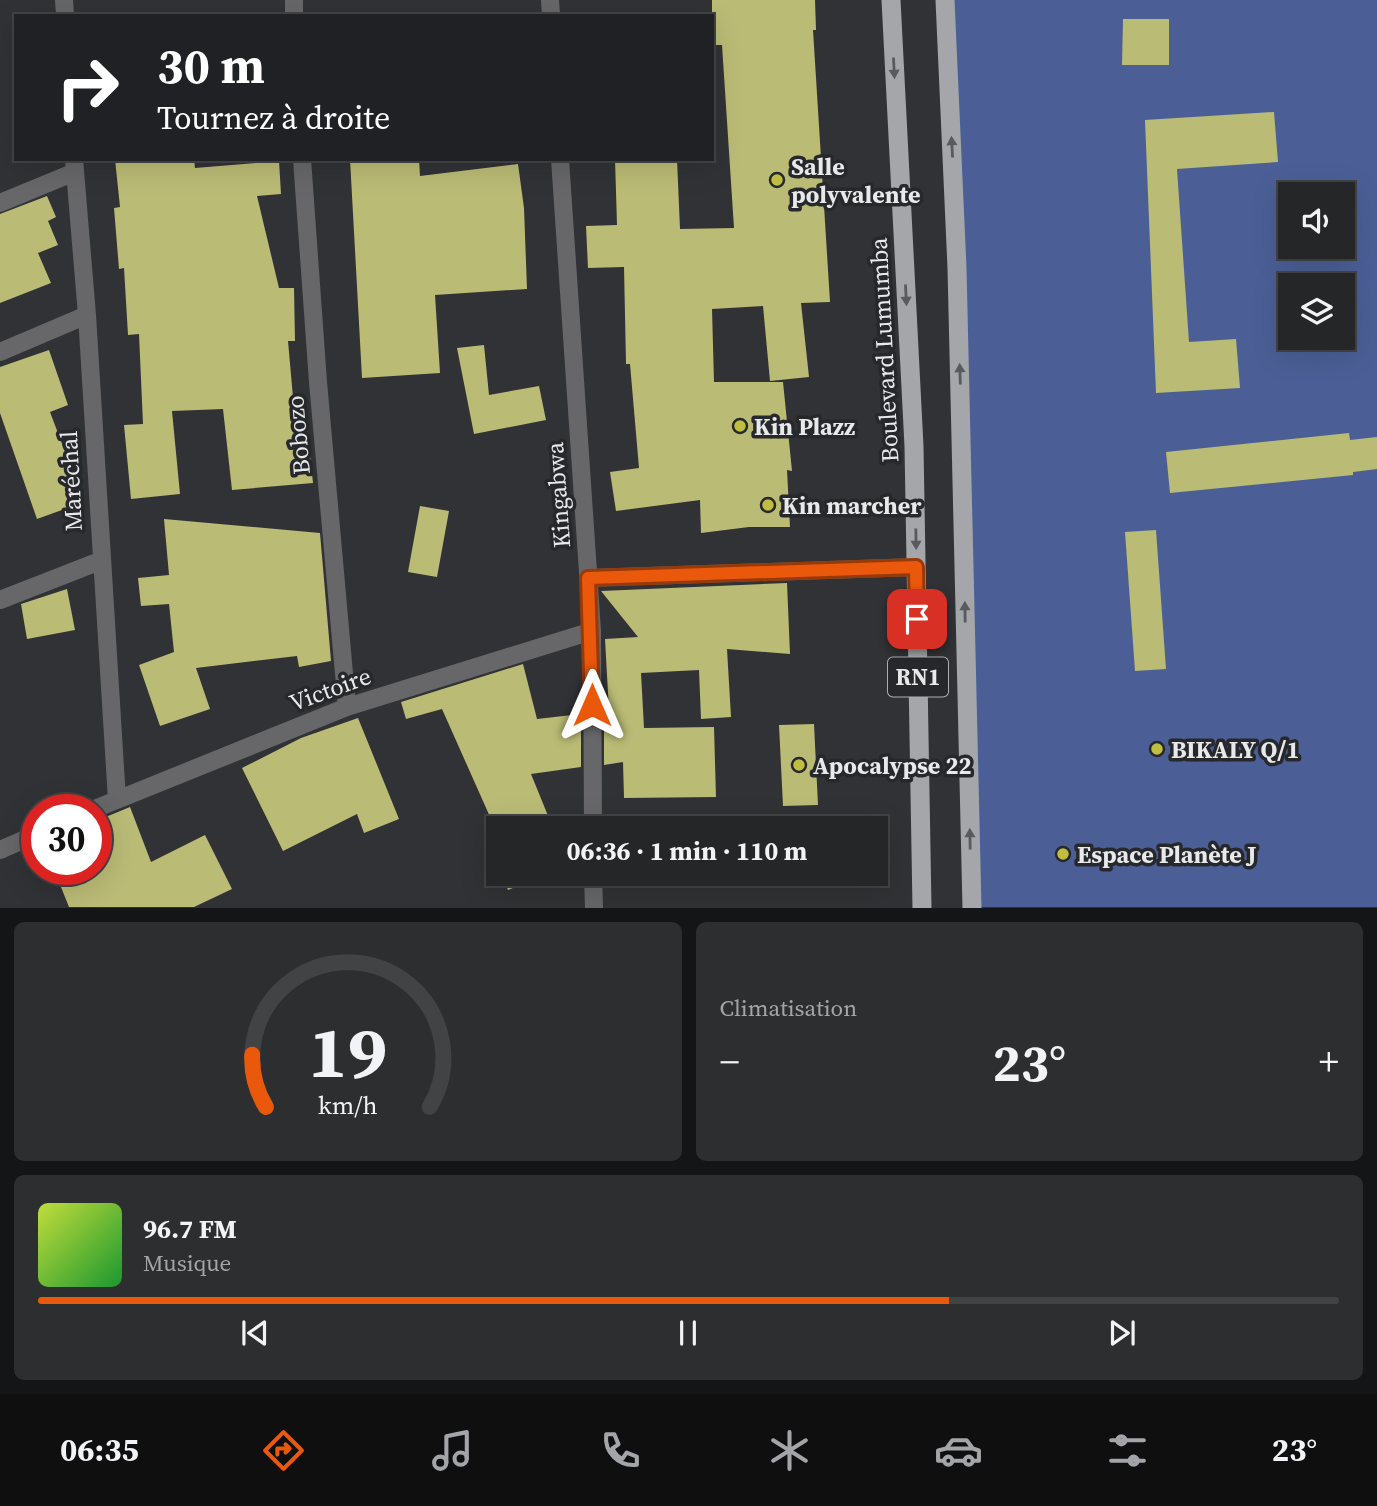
<!DOCTYPE html>
<html lang="fr">
<meta charset="utf-8">
<style>
body{margin:0;font-family:"Source Serif 4",serif;background:#2d2e30;color:#f1f3f6;height:100vh;display:flex;flex-direction:column;font-size:26px;white-space:nowrap}
*{box-sizing:border-box;margin:0}
p{font-size:23px;color:#a3a5a8}
.icon{flex:none;width:38px;height:38px;fill:none;stroke:currentColor;stroke-width:2;stroke-linecap:round;stroke-linejoin:round}
.map{position:relative;height:908px;overflow:hidden}
.sheet{display:flex;flex-direction:column;gap:14px;padding:14px;background:#141516;flex:1}
.sheet>*{flex:none}
.top-card{position:absolute;left:14px;top:14px;width:700px;height:147px;border-radius:0px;box-shadow:0 7px 28px #0002,0 0 0 2px #424345;background:#202124;color:#fff;overflow:hidden}
.controls{position:absolute;left:1278px;top:182px;display:grid;gap:14px}
.controls a{display:grid;place-items:center;width:77px;height:77px;border-radius:0px;background:#252628;box-shadow:0 7px 28px #0002,0 0 0 2px #424345;font-size:35px}
.speed{position:absolute;left:21px;top:794px;display:flex;gap:14px;font-size:35px;font-weight:700;text-align:center}
.speed>*{display:grid;place-content:center;width:91px;height:91px;border-radius:50%;background:#252628;box-shadow:0 7px 28px #0002,0 0 0 2px #424345;line-height:1}
.speed .limit{border:10px solid #d22;background:#fff;color:#111}
.pin{position:absolute;display:grid;place-items:center;width:60px;height:60px;color:#fff;margin:-30px;border-radius:14px;box-shadow:0 4px 10px #0006}
.me{position:absolute;width:77px;margin:-38px;rotate:0deg;stroke-linejoin:round;filter:drop-shadow(0 0 5px #0008)}
.turn{display:flex;align-items:center;gap:24px;height:147px;padding:0 28px;font-size:32px}
.turn .icon{width:91px;height:91px;stroke-width:2.5}
.turn b{display:block;font-size:49px;line-height:60px}
.big{font-size:52px;font-weight:700;line-height:1.1}
.sheet .widget{flex:1;display:flex;flex-direction:column;justify-content:center;gap:10px;min-width:0;padding:0 24px;border-radius:10px;background:#2d2e30}
.sheet .dial{align-items:center;gap:0}
.dial svg{height:182px;overflow:visible;fill:none;stroke:#424345;stroke-width:7;stroke-linecap:round;text-anchor:middle}
.dial text{fill:#f1f3f6;stroke:none}
.song{display:flex;align-items:center;gap:21px}
.cover{width:84px;height:84px;border-radius:10px;background:linear-gradient(135deg,hsl(70 70% 55%),hsl(130 70% 35%))}
.played{height:7px;border-radius:4px;background:linear-gradient(90deg,#ea580c 70%,#424345 70%)}
.keys{display:flex;justify-content:space-around;direction:ltr}
.heat{display:flex;justify-content:space-between;align-items:center;font-size:38px;direction:ltr}
.sheet .tiles{flex:1;display:grid;gap:14px;grid-template-columns:1fr 1fr}
.widget:last-child{grid-column:span 2}
.trip{position:absolute;left:486px;top:816px;width:402px;height:70px;border-radius:0px;background:#252628;box-shadow:0 7px 28px #0002,0 0 0 2px #424345;font-weight:700;line-height:70px;text-align:center}
.dock{display:flex;height:112px;justify-content:space-around;align-items:center;background:#0f0f10;color:#a3a5a8}
.dock .icon{width:49px;height:49px}
.dock .active{color:#ea580c}
.dock b{font-size:32px;color:#f1f3f6}
.map>svg:first-child{display:block}
.forest{fill:#4b5f96;fill-rule:evenodd}
.building{fill:#babb75}
.lines{fill:none;stroke-linecap:round;stroke-linejoin:round}
.minor{stroke:#676769;stroke-width:18}
.trunk{stroke:#a4a6aa;stroke-width:19}
.oneway{fill:#595a5e}
.route-casing{stroke:#983908;stroke-width:18}
.route{stroke:#ea580c;stroke-width:12}
.poi-dot{fill:#bfbe41;stroke:#27282b;stroke-width:2.5}
.labels{text-anchor:middle;dominant-baseline:central;stroke-width:7;stroke-linejoin:round;paint-order:stroke}
.shield{fill:#27282b;stroke:#aeafb1;stroke-width:2}
.shield-label{font-size:23px;font-weight:bold;fill:#e8e9eb}
.poi-label{font-size:24px;font-weight:bold;fill:#e8e9eb;stroke:#27282b;text-anchor:start}
.street-label{font-size:24px;fill:#e8e9eb;stroke:#27282b}
</style>
<div class="map">
<svg width="1377" height="908" viewBox="0 0 1377 908">
<rect width="100%" height="100%" fill="#313235"/>
<path class="forest" d="M946 0H1377V907H972ZM1290 194H1342V247H1290ZM1290 285H1342V338H1290Z"/>
<path class="building" d="M712 0H815L816 30H813L830 302 801 303 809 377 770 381 763 306 712 309 714 382H783L792 471 787 470 790 527H749L701 533 700 500 616 511 610 472 639 468 630 364H626L624 267 588 268 586 226 617 225 615 159H677L680 229 734 228 722 45H712Z
M1123 19H1169V65H1122Z
M1274 112 1278 162 1177 169 1189 342 1236 339 1240 388 1156 393 1145 120Z
M115 159H194L195 168 279 161 281 194 257 196 279 288H294L295 341H288L295 420 306 419 313 483 232 490 223 409 172 411 180 494 131 499 124 425 143 424 139 334 128 335 124 268 119 269 114 208 120 207Z
M350 159H419L420 176 518 164 524 208 527 289 435 295 440 373 362 378Z
M47 196 56 217 48 221 58 245 38 253 51 283 0 303V214Z
M484 345 489 395 539 386 546 420 474 434 457 348Z
M49 350 68 405 50 412 84 502 37 519 0 413V367Z
M1349 433 1350 440 1377 437V469L1353 472V475L1170 493 1166 452Z
M420 506 449 511 437 577 408 572Z
M164 519 320 533 331 661 299 667 297 656 196 668 210 709 160 726 139 665 174 652 169 604 141 606 138 578 169 575Z
M1156 530 1166 669 1135 671 1125 532Z
M787 583 790 654 727 649 731 717 701 719 699 670 641 673 644 728 714 727 716 797 624 798 623 762 604 765V712L609 711 605 639 638 637 601 591Z
M67 589 75 630 27 639 21 604Z
M523 664 537 719 581 714V767L531 774 553 828H499V837L442 709 406 719 401 702Z
M358 718 399 819 364 833 357 814 283 851 242 768 301 738Z
M814 724 818 805 783 806 779 725Z
M130 807 151 862 205 835 232 889 194 907H69L57 877 77 870H96V821Z
M499 842V868L489 846Z
M501 873H548L508 890Z"/>
<g class="lines">
<path class="minor" d="M64 0 65 16
M294 0V16
M550 0 551 16
M74 159 87 315 117 800
M302 159 318 382 347 707
M560 159 592 631 593 828
M0 203 75 172
M0 352 87 315
M588 578 916 567
M0 600 100 561
M92 810 347 707 592 631
M0 850 37 834
M593 873 594 908"/>
<path class="trunk" d="M891 0 914 446 922 908
M945 0 957 268 972 908"/>
</g>
<defs><path id="oneway-solid" d="M-6-.8H1V-3.2L6.5 0L1 3.2V.8H-6Z" transform="scale(1.75)"/></defs>
<g class="oneway">
<use href="#oneway-solid" transform="translate(894 68) rotate(87)"/>
<use href="#oneway-solid" transform="translate(952 147) rotate(-93)"/>
<use href="#oneway-solid" transform="translate(906 295) rotate(87)"/>
<use href="#oneway-solid" transform="translate(960 374) rotate(-92)"/>
<use href="#oneway-solid" transform="translate(916 539) rotate(89)"/>
<use href="#oneway-solid" transform="translate(965 612) rotate(-91)"/>
<use href="#oneway-solid" transform="translate(970 839) rotate(-91)"/>
</g>
<g class="lines">
<defs>
<path id="route" d="M592 705 588 578 916 567 917 619"/>
</defs>
<use href="#route" class="route-casing"/>
<use href="#route" class="route"/>
</g>
<g class="poi-dot">
<circle cx="777" cy="180" r="7"/>
<circle cx="740" cy="426" r="7"/>
<circle cx="768" cy="505" r="7"/>
<circle cx="1157" cy="749" r="7"/>
<circle cx="799" cy="765" r="7"/>
<circle cx="1063" cy="854" r="7"/>
</g>
<g class="labels">
<rect class="shield" x="888" y="657.5" width="60" height="39" rx="5"/>
<g class="shield-label">
<text x="918" y="677">RN1</text>
</g>
<g class="poi-label">
<text x="791" y="166">Salle<tspan x="791" dy="28">polyvalente</tspan></text>
<text x="754" y="426">Kin Plazz</text>
<text x="782" y="505">Kin marcher</text>
<text x="1171" y="749">BIKALY Q/1</text>
<text x="813" y="765">Apocalypse 22</text>
<text x="1077" y="854">Espace Planète J</text>
</g>
<g class="street-label">
<text transform="translate(884 350) rotate(-93)">Boulevard Lumumba</text>
<text transform="translate(298 435) rotate(-95)">Bobozo</text>
<text transform="translate(71 481) rotate(-93)">Maréchal</text>
<text transform="translate(558 495) rotate(-94)">Kingabwa</text>
<text transform="translate(330 689) rotate(-20)">Victoire</text>
</g>
</g>
</svg>
<div class="controls">
<a><svg class="icon" aria-label="sound" viewBox="0 0 24 24"><path d="M4 9h4l5-4v14l-5-4H4zM17 9q2 3 0 6"/></svg></a>
<a><svg class="icon" aria-label="layers" viewBox="0 0 24 24"><path d="M12 4l9 5-9 5-9-5zM3 14l9 5 9-5"/></svg></a>
</div>
<div class="speed"><div class="limit">30</div></div>
<div class="pin" style="left:917px;top:619px;background:#d93025"><svg class="icon" aria-label="arrive" viewBox="0 0 24 24"><path d="M6 21V4h12l-3 4 3 4H6"/></svg></div>
<svg class="me" style="left:592px;top:705px" viewBox="-20 -20 40 40"><path d="M0-17L14 15 0 8-14 15z" fill="#ea580c" stroke="#fff" stroke-width="4"/></svg>
<div class="trip">06:36 · 1 min · 110 m</div>
<div class="top-card">
<div class="turn"><svg class="icon" aria-label="right" viewBox="0 0 24 24"><path d="M7 20v-9h11M14 6l5 5-5 5"/></svg><div><b>30 m</b>Tournez à droite</div></div>
</div>
</div>
<section class="sheet">
<div class="tiles">
<div class="widget dial"><svg viewBox="0 0 100 80">
<path d="M14 69A42 42 0 1 1 86 69"/>
<path d="M14 69A42 42 0 0 1 8 46" stroke="#ea580c"/>
<text x="50" y="56" font-size="32" font-weight="700">19</text>
<text x="50" y="72" font-size="11">km/h</text>
</svg></div>
<div class="widget"><p>Climatisation</p>
<div class="heat"><a>−</a><b class="big">23°</b><a>+</a></div>
</div>
<div class="widget">
<div class="song"><i class="cover"></i><div><b>96.7 FM</b><p>Musique</p></div></div>
<div class="played"></div>
<div class="keys"><svg class="icon" aria-label="previous" viewBox="0 0 24 24"><path d="M18 5L8 12l10 7zM5 5v14"/></svg><svg class="icon" aria-label="pause" viewBox="0 0 24 24"><path d="M8 5v14M16 5v14"/></svg><svg class="icon" aria-label="next" viewBox="0 0 24 24"><path d="M6 5l10 7-10 7zM19 5v14"/></svg></div>
</div>
</div>
</section>
<nav class="dock">
<b>06:35</b>
<svg class="icon active" aria-label="directions" viewBox="0 0 24 24"><path d="M12 3l9 9-9 9-9-9zM9 14v-3h6M13 9l2 2-2 2"/></svg>
<svg class="icon" aria-label="music" viewBox="0 0 24 24"><path d="M9 18V5l10-2v13"/><circle cx="6" cy="18" r="3"/><circle cx="16" cy="16" r="3"/></svg>
<svg class="icon" aria-label="phone" viewBox="0 0 24 24"><path d="M5 4h4l2 5-3 2q2 4 5 5l2-3 5 2v4C11 20 4 13 5 4z"/></svg>
<svg class="icon" aria-label="climate" viewBox="0 0 24 24"><path d="M12 3v18M4 7l16 10M4 17L20 7"/></svg>
<svg class="icon" aria-label="car" viewBox="0 0 24 24"><path d="M5 17H2v-5l4-1 3-4h7l3 4 3 1v5h-3M9 17h6M6 11h13"/><circle cx="7" cy="17" r="2"/><circle cx="17" cy="17" r="2"/></svg>
<svg class="icon" aria-label="filters" viewBox="0 0 24 24"><path d="M4 7h16M4 17h16"/><circle cx="9" cy="7" r="2"/><circle cx="15" cy="17" r="2"/></svg>
<b>23°</b>
</nav>
